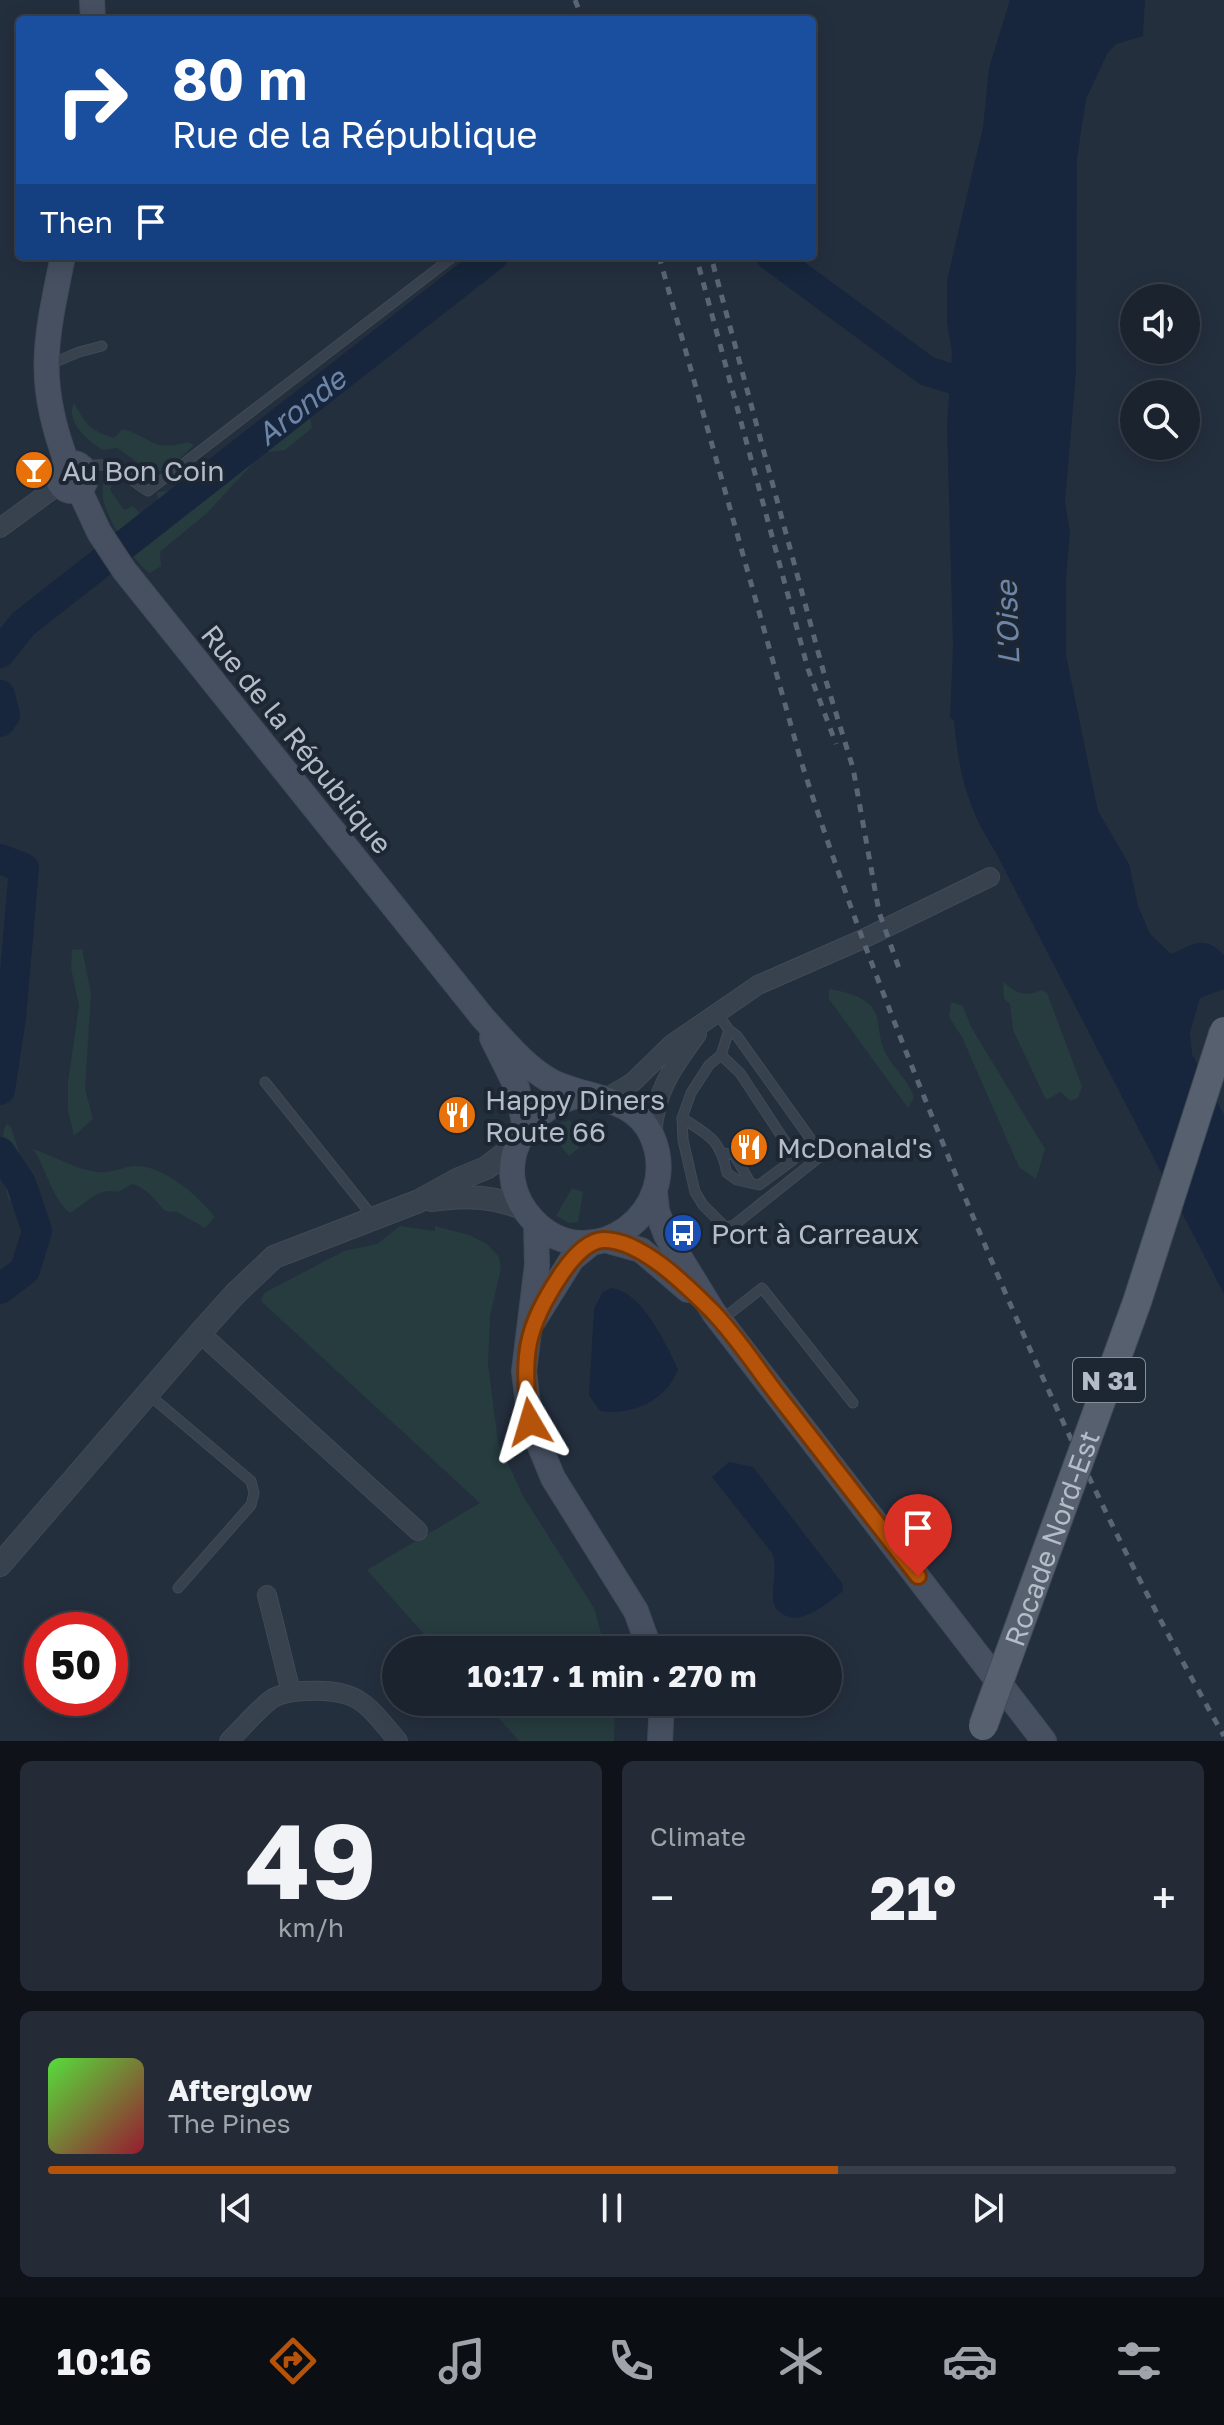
<!DOCTYPE html>
<meta charset="utf-8">
<style>
body{margin:0;font-family:"Golos Text",sans-serif;background:#242b36;color:#f1f3f6;height:100vh;display:flex;flex-direction:column;font-size:30px;white-space:nowrap}
*{box-sizing:border-box;margin:0}
p{font-size:26px;color:#a0a4aa}
.icon{flex:none;width:44px;height:44px;fill:none;stroke:currentColor;stroke-width:2;stroke-linecap:round;stroke-linejoin:round}
.map{position:relative;height:1741px;overflow:hidden}
.side{display:flex;flex-direction:column;gap:20px;padding:20px;background:#0f1319;flex:1}
.side>*{flex:none}
.guide{position:absolute;left:16px;top:16px;width:800px;height:244px;border-radius:8px;box-shadow:0 4px 20px #0003,0 0 0 2px #39404a;background:#1a4fa0;color:#fff;overflow:hidden}
.buttons{position:absolute;left:1120px;top:284px;display:grid;gap:16px}
.buttons a{display:grid;place-items:center;width:80px;height:80px;border-radius:50%;background:#1b232e;box-shadow:0 4px 20px #0003,0 0 0 2px #39404a;font-size:40px}
.speed{position:absolute;left:24px;top:1612px;display:flex;gap:16px;font-size:40px;font-weight:700;text-align:center}
.speed>*{display:grid;place-content:center;width:104px;height:104px;border-radius:50%;background:#1b232e;box-shadow:0 4px 20px #0003,0 0 0 2px #39404a;line-height:1}
.speed .limit{border:12px solid #d22;background:#fff;color:#111}
.pin{position:absolute;display:grid;place-items:center;width:68px;height:68px;color:#fff;margin:-82px -34px;border-radius:50% 50% 50% 0;rotate:-45deg;box-shadow:0 0 8px #0007}
.pin .icon{rotate:45deg}
.me{position:absolute;width:88px;margin:-44px;rotate:353deg;stroke-linejoin:round;filter:drop-shadow(0 0 6px #0008)}
.turn{display:flex;align-items:center;gap:28px;height:168px;padding:0 24px;font-size:36px}
.turn .icon{width:104px;height:104px;stroke-width:2.5}
.turn b{display:block;font-size:56px;line-height:68px}
.then{display:flex;align-items:center;height:76px;padding:0 24px;background:#0003;gap:16px;font-size:30px}
.big{font-size:60px;font-weight:700;line-height:1.1}
.side .tile{flex:1;display:flex;flex-direction:column;justify-content:center;gap:12px;min-width:0;padding:0 28px;border-radius:12px;background:#242b36}
.side .dial{align-items:center;gap:0}
.dial b{font-size:104px;line-height:1}
.song{display:flex;align-items:center;gap:24px}
.cover{width:96px;height:96px;border-radius:12px;background:linear-gradient(135deg,hsl(110 70% 55%),hsl(350 70% 35%))}
.played{height:8px;border-radius:4px;background:linear-gradient(90deg,#b45309 70%,#39404a 70%)}
.keys{display:flex;justify-content:space-around;direction:ltr}
.heat{display:flex;justify-content:space-between;align-items:center;font-size:44px;direction:ltr}
.side .tiles{flex:1;display:grid;gap:20px;grid-template-columns:1fr 1fr}
.tile:last-child{grid-column:span 2}
.trip{position:absolute;left:382px;top:1636px;width:460px;height:80px;border-radius:40px;background:#1b232e;box-shadow:0 4px 20px #0003,0 0 0 2px #39404a;font-weight:700;line-height:80px;text-align:center}
.tab-bar{display:flex;height:128px;justify-content:space-around;align-items:center;background:#0b0e12;color:#a0a4aa}
.tab-bar .icon{width:56px;height:56px}
.tab-bar .active{color:#b45309}
.tab-bar b{font-size:36px;color:#f1f3f6}
.map>svg:first-child{display:block}
.green{fill:#263c3f}
.water{fill:#17263c}
.lines{fill:none;stroke-linecap:round;stroke-linejoin:round}
.river{stroke:#17263c;stroke-width:30}
.service-casing{stroke:#414a57;stroke-width:11}
.minor-casing{stroke:#414a57;stroke-width:20}
.tertiary-casing{stroke:#414a57;stroke-width:24}
.secondary-casing{stroke:#414a57;stroke-width:26}
.service{stroke:#38414e;stroke-width:9}
.minor{stroke:#38414e;stroke-width:18}
.tertiary{stroke:#38414e;stroke-width:22}
.secondary{stroke:#465061;stroke-width:24}
.rail{stroke:#5a6575;stroke-width:5;stroke-dasharray:8 8;stroke-linecap:butt}
.primary-bridge-casing{stroke:#414a57;stroke-width:30;stroke-linecap:butt}
.primary-bridge{stroke:#56606e;stroke-width:28}
.route-casing{stroke:#753606;stroke-width:20}
.route{stroke:#b45309;stroke-width:14}
.labels{text-anchor:middle;dominant-baseline:central;stroke-width:8;stroke-linejoin:round;paint-order:stroke}
.shield{fill:#1d2633;stroke:#878f9c;stroke-width:2}
.shield-label{font-size:26px;font-weight:bold;fill:#b4bcc9}
.poi-label{font-size:28px;fill:#b4bcc9;stroke:#1d2633;text-anchor:start}
.street-label{font-size:28px;fill:#b4bcc9;stroke:#1d2633}
.water-label{font-size:30px;font-style:italic;fill:#6d86a8;stroke:#1d2633}
</style>
<div class="map">
<svg width="1224" height="1741" viewBox="0 0 1224 1741">
<rect width="100%" height="100%" fill="#242f3e"/>
<path class="green" d="M288 402 304 404 309 412 312 428 285 450 267 452 261 455 207 513 160 552 161 566 150 573C134 564 106 517 103 499 102 490 104 482 103 473L106 472 115 478 110 490 124 510 133 506 138 511 150 533C163 531 164 524 166 513L158 501 157 492 180 490 190 505 210 489 245 435Z
M74 403C87 425 89 430 114 438L123 429C154 439 153 452 188 442L194 445 169 469 153 473 117 448 102 450C87 439 65 422 74 403Z
M82 949 91 994 85 1089 93 1119 74 1136 68 1110V1082L79 1006 71 968 72 950Z
M1003 981C1015 994 1026 997 1042 990L1047 993 1082 1086 1078 1098 1070 1101 1061 1092 1046 1100 1013 1030 1010 1004 1004 999Z
M829 989C846 992 872 997 877 1017 880 1030 879 1041 886 1054 895 1070 908 1079 914 1097L908 1108 829 999Z
M951 1002 963 1006 971 1027 1045 1149 1036 1179 1019 1167 962 1037 949 1017Z
M570 1120 579 1148 569 1156 549 1133 557 1123Z
M7 1124 11 1127 20 1155 36 1178 39 1197 36 1198 3 1139 4 1129Z
M33 1149C54 1156 75 1169 97 1172 109 1174 122 1167 134 1166 164 1165 197 1195 215 1217L205 1228 177 1212 165 1211C155 1200 146 1187 132 1184L118 1192C98 1187 86 1204 70 1213 51 1197 47 1170 33 1149Z
M0 1158C13 1181 34 1208 25 1236L19 1210 8 1198Z
M572 1188 583 1192 578 1222 569 1223 556 1216Z
M400 1226 435 1231V1226L469 1235 487 1244 499 1257 501 1268 490 1316 488 1364 498 1442 523 1496 594 1608 606 1650H438L367 1570 480 1503 261 1301 264 1293 344 1251 377 1244Z
M485 1702H615L614 1741H519Z"/>
<path class="water" d="M1010 0H1145L1143 36 1116 44 1107 54 1086 99 1077 159 1076 371 1065 502 1070 533 1066 580V655L1098 811 1129 864 1138 906 1150 934 1171 954C1194 944 1204 934 1224 955V989L1200 998 1190 1032 1192 1054 1224 1115V1294L994 849C967 809 958 768 954 720L950 718 953 648 947 425 952 353 947 323V280L983 127 989 68Z
M611 1288C642 1291 666 1344 678 1369 667 1400 633 1416 600 1411L589 1395 594 1309 602 1293Z
M729 1462 753 1467 842 1583 843 1591C828 1603 800 1628 781 1613 775 1609 773 1604 773 1597 772 1582 778 1568 772 1553L712 1477Z"/>
<g class="lines">
<g class="river">
<path d="M771 256 927 371 988 390"/>
<path id="s1" d="M0 653 23 624 493 256"/>
<path d="M0 695 5 715 0 722"/>
<path d="M0 859 24 868 11 1018 0 1090"/>
<path d="M0 1152 21 1183 37 1231 25 1270 0 1289"/>
</g>
<defs>
<path id="service" d="M48 365 79 352 102 346
M84 468C113 457 124 477 148 491L454 256
M717 1013 729 1030 737 1036 822 1155 734 1225 725 1227 703 1205 695 1192 683 1140 682 1118 691 1093 709 1065 721 1055 729 1030
M265 1082 373 1217
M682 1118C710 1136 720 1139 727 1173L737 1180 759 1185 793 1160 794 1155 740 1073 721 1055
M723 1153 734 1155 750 1182
M720 1321 762 1288 853 1403
M148 1394 251 1481 254 1493 251 1505 178 1588"/>
<path id="minor" d="M0 528 60 484
M606 1098 633 1082 672 1044 758 985 863 939 990 877
M652 1135C655 1092 672 1068 697 1034
M200 1333 418 1531
M267 1595 291 1692
M229 1741C242 1728 255 1713 269 1701 279 1693 293 1692 305 1691 358 1688 366 1703 398 1741"/>
<path id="tertiary" d="M432 1200C466 1195 493 1196 525 1209
M0 1565 200 1333 235 1294 274 1257 419 1201 459 1179 486 1168 517 1145"/>
<path id="secondary" d="M92 0 93 20
M63 256C46 339 35 380 67 463
M58 477a14 14 0 1 1 28 0a14 14 0 1 1-28 0Z
M79 489 99 532 124 570 483 1018C503 1039 523 1065 549 1080 582 1099 634 1094 652 1136 684 1210 592 1280 534 1221 487 1173 521 1105 583 1095
M492 1038 517 1088 525 1128
M655 1193 657 1211 666 1235 714 1313 1044 1741
M536 1223 537 1265 524 1371 530 1422 553 1478 636 1611 650 1650
M605 1240 641 1250 688 1290
M534 1320 572 1259 593 1242
M660 1741 662 1702"/>
</defs>
<use href="#service" class="service-casing"/>
<use href="#minor" class="minor-casing"/>
<use href="#tertiary" class="tertiary-casing"/>
<use href="#secondary" class="secondary-casing"/>
<use href="#service" class="service"/>
<use href="#minor" class="minor"/>
<use href="#tertiary" class="tertiary"/>
<use href="#secondary" class="secondary"/>
<path class="rail" d="M575 0 583 20
M659 256 801 761C842 890 891 1016 942 1141 1024 1344 1115 1545 1224 1736
M713 264 826 681 853 768 879 912 901 974
M699 267 808 669 836 744"/>
<defs>
<g id="primary-bridge">
<path id="s2" d="M983 1726 1137 1302 1224 1031"/>
</g>
</defs>
<use href="#primary-bridge" class="primary-bridge-casing"/>
<use href="#primary-bridge" class="primary-bridge"/>
</g>
<g class="lines">
<defs>
<path id="route" d="M530 1422C522 1356 524 1329 562 1273 571 1260 586 1241 603 1240 641 1239 688 1287 713 1312 738 1338 758 1370 780 1398 826 1458 872 1517 918 1576"/>
</defs>
<use href="#route" class="route-casing"/>
<use href="#route" class="route"/>
</g>
<defs>
<symbol id="bar-disc" viewBox="-11 -11 22 22"><circle r="9.5" fill="#e8710a" stroke="#1d2633"/><path d="M-6-5H6L.8 .8V4.5H3.5V6h-7V4.5H-.8V.8Z" fill="#fff"/></symbol>
<symbol id="restaurant-disc" viewBox="-11 -11 22 22"><circle r="9.5" fill="#e8710a" stroke="#1d2633"/><path d="M-5-6h1v4h1v-4h1v4h1v-4h1v5L-1.5 .5V6h-2V.5L-5-1ZM5-6V6H3V1.5H1.5Q1.5-4 5-6Z" fill="#fff"/></symbol>
<symbol id="bus-disc" viewBox="-11 -11 22 22"><circle r="9.5" fill="#1a4fb4" stroke="#1d2633"/><path d="M-5-6H5V4H4V6H2V4H-2V6H-4V4H-5ZM-3.5-4V0h7V-4ZM-3.5 1.2v1.5H-2V1.2ZM2 1.2v1.5H3.5V1.2Z" fill="#fff"/></symbol>
</defs>
<g fill-rule="evenodd">
<use href="#bar-disc" x="12" y="448" width="44" height="44"/>
<use href="#restaurant-disc" x="435" y="1093" width="44" height="44"/>
<use href="#restaurant-disc" x="727" y="1125" width="44" height="44"/>
<use href="#bus-disc" x="661" y="1211" width="44" height="44"/>
</g>
<g class="labels">
<rect class="shield" x="1073" y="1358" width="72" height="44" rx="6"/>
<g class="shield-label">
<text x="1109" y="1380">N 31</text>
</g>
<g class="poi-label">
<text x="62" y="470">Au Bon Coin</text>
<text x="485" y="1099">Happy Diners<tspan x="485" dy="32">Route 66</tspan></text>
<text x="777" y="1147">McDonald's</text>
<text x="711" y="1233">Port à Carreaux</text>
</g>
<g class="street-label">
<text transform="translate(297 739) rotate(51)">Rue de la République</text>
<text stroke="none"><textPath href="#s2" startOffset="200">Rocade Nord-Est</textPath></text>
</g>
<g class="water-label">
<text stroke="none"><textPath href="#s1" startOffset="390">Aronde</textPath></text>
<text transform="translate(1007 623) rotate(-92)">L'Oise</text>
</g>
</g>
</svg>
<div class="buttons">
<a><svg class="icon" aria-label="sound" viewBox="0 0 24 24"><path d="M4 9h4l5-4v14l-5-4H4zM17 9q2 3 0 6"/></svg></a>
<a><svg class="icon" aria-label="search" viewBox="0 0 24 24"><circle cx="10" cy="10" r="6"/><path d="M15 15l6 6"/></svg></a>
</div>
<div class="speed"><div class="limit">50</div></div>
<div class="pin" style="left:918px;top:1576px;background:#d93025"><svg class="icon" aria-label="arrive" viewBox="0 0 24 24"><path d="M6 21V4h12l-3 4 3 4H6"/></svg></div>
<svg class="me" style="left:530px;top:1422px" viewBox="-20 -20 40 40"><path d="M0-17L14 15 0 8-14 15z" fill="#b45309" stroke="#fff" stroke-width="4"/></svg>
<div class="trip">10:17 · 1 min · 270 m</div>
<div class="guide">
<div class="turn"><svg class="icon" aria-label="right" viewBox="0 0 24 24"><path d="M7 20v-9h11M14 6l5 5-5 5"/></svg><div><b>80 m</b>Rue de la République</div></div>
<div class="then">Then<svg class="icon" aria-label="arrive" viewBox="0 0 24 24"><path d="M6 21V4h12l-3 4 3 4H6"/></svg></div>
</div>
</div>
<section class="side">
<div class="tiles">
<div class="tile dial"><b>49</b><p>km/h</p></div>
<div class="tile"><p>Climate</p>
<div class="heat"><a>−</a><b class="big">21°</b><a>+</a></div>
</div>
<div class="tile">
<div class="song"><i class="cover"></i><div><b>Afterglow</b><p>The Pines</p></div></div>
<div class="played"></div>
<div class="keys"><svg class="icon" aria-label="previous" viewBox="0 0 24 24"><path d="M18 5L8 12l10 7zM5 5v14"/></svg><svg class="icon" aria-label="pause" viewBox="0 0 24 24"><path d="M8 5v14M16 5v14"/></svg><svg class="icon" aria-label="next" viewBox="0 0 24 24"><path d="M6 5l10 7-10 7zM19 5v14"/></svg></div>
</div>
</div>
</section>
<nav class="tab-bar">
<b>10:16</b>
<svg class="icon active" aria-label="directions" viewBox="0 0 24 24"><path d="M12 3l9 9-9 9-9-9zM9 14v-3h6M13 9l2 2-2 2"/></svg>
<svg class="icon" aria-label="music" viewBox="0 0 24 24"><path d="M9 18V5l10-2v13"/><circle cx="6" cy="18" r="3"/><circle cx="16" cy="16" r="3"/></svg>
<svg class="icon" aria-label="phone" viewBox="0 0 24 24"><path d="M5 4h4l2 5-3 2q2 4 5 5l2-3 5 2v4C11 20 4 13 5 4z"/></svg>
<svg class="icon" aria-label="climate" viewBox="0 0 24 24"><path d="M12 3v18M4 7l16 10M4 17L20 7"/></svg>
<svg class="icon" aria-label="car" viewBox="0 0 24 24"><path d="M5 17H2v-5l4-1 3-4h7l3 4 3 1v5h-3M9 17h6M6 11h13"/><circle cx="7" cy="17" r="2"/><circle cx="17" cy="17" r="2"/></svg>
<svg class="icon" aria-label="filters" viewBox="0 0 24 24"><path d="M4 7h16M4 17h16"/><circle cx="9" cy="7" r="2"/><circle cx="15" cy="17" r="2"/></svg>
</nav>
